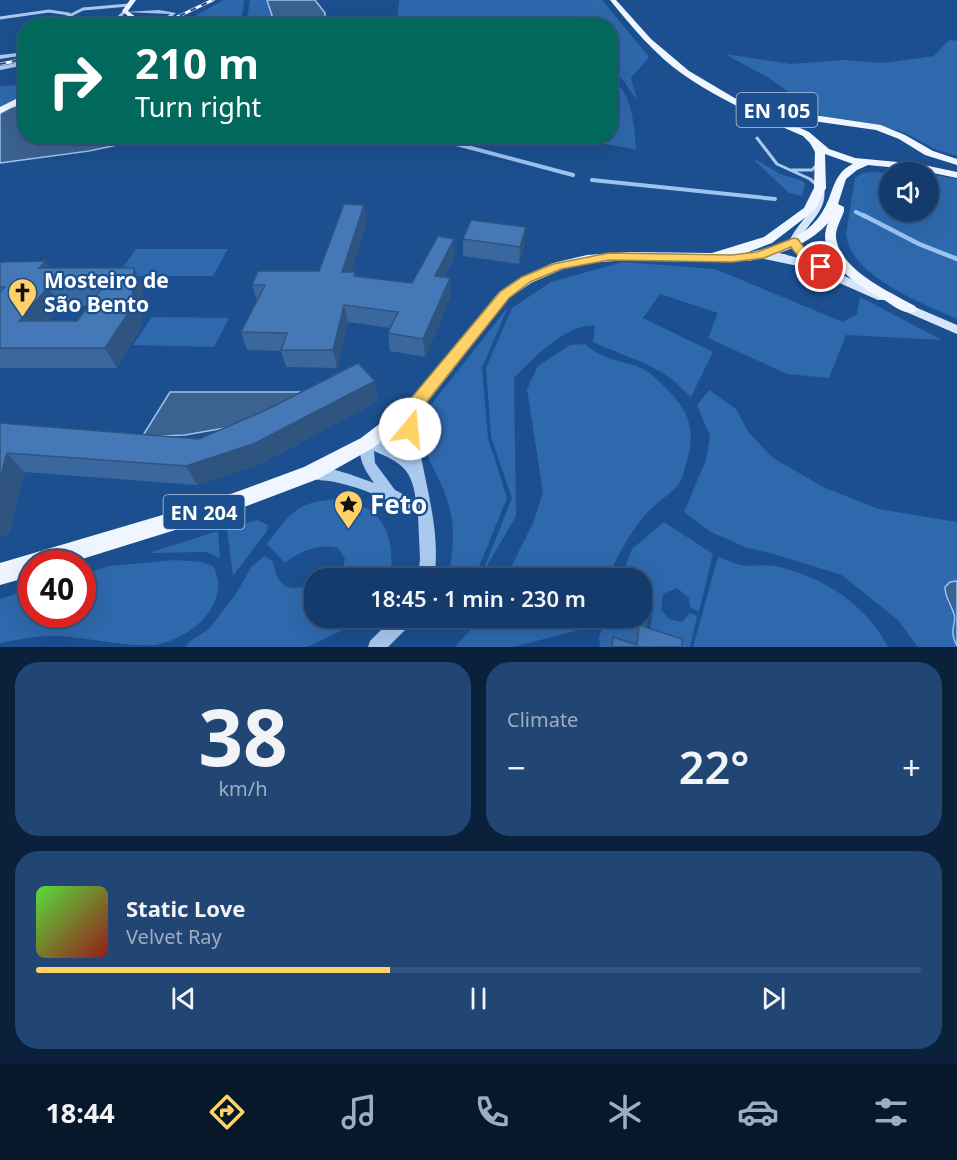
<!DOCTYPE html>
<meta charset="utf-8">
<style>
body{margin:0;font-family:"Noto Sans",sans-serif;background:#214673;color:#f1f3f6;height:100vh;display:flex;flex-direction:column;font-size:22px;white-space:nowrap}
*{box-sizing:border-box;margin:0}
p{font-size:20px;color:#9dadc1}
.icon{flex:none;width:33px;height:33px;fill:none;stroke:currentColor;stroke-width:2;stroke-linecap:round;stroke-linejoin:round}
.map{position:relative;height:647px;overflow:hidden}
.side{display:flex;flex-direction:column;gap:15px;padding:15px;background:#0b203b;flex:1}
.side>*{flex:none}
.top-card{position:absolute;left:18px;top:18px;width:600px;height:126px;border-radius:24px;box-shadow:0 6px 24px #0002,0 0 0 2px #33557e;background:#00695c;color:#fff;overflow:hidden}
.tools{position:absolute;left:879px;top:162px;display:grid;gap:12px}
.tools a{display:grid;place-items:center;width:60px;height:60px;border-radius:50%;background:#143b6b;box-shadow:0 6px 24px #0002,0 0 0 2px #33557e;font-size:30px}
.speed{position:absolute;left:18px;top:550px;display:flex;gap:12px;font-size:30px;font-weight:700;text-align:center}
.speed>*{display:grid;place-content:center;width:78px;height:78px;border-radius:50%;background:#143b6b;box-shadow:0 6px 24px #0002,0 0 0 2px #33557e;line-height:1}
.speed .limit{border:9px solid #d22;background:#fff;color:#111}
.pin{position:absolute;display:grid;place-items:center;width:51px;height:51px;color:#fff;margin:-26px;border:3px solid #fff;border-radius:50%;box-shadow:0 2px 6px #0007}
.me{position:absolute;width:66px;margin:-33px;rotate:17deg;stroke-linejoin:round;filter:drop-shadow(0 0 4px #0008)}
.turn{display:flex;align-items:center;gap:21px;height:126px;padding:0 18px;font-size:27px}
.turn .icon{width:78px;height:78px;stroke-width:2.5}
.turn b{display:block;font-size:42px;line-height:51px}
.big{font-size:45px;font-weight:600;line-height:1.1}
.side .card{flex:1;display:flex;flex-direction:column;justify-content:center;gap:9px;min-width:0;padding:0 21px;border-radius:24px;background:#214673}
.side .dial{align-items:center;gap:0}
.dial b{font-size:78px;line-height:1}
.song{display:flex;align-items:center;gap:18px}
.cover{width:72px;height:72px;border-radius:9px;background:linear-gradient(135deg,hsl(110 70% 55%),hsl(0 70% 35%))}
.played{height:6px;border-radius:3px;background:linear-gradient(90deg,#ffd166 40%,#33557e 40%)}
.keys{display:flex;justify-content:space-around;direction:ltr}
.heat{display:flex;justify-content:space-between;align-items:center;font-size:33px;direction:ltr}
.side .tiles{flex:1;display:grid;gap:15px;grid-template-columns:1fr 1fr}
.card:last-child{grid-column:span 2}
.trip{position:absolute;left:304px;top:568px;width:348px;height:60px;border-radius:24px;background:#143b6b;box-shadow:0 6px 24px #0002,0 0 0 2px #33557e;font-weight:600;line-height:60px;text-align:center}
.menu{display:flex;height:96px;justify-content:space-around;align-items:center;background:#08182b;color:#9dadc1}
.menu .icon{width:42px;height:42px}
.menu .active{color:#ffd166}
.menu b{font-size:27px;color:#f1f3f6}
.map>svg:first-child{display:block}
.green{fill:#2e69ad}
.water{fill:#3c6290;stroke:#9cc4f0;stroke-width:1.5}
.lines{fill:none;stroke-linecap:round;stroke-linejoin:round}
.stream-far1{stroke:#9cc4f0;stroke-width:4}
.stream{stroke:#9cc4f0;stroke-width:4.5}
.service{stroke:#a9c9ee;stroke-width:3}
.minor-far1{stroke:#a9c9ee;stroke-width:3}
.minor{stroke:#a9c9ee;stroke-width:4}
.tertiary{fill:#a9c9ee;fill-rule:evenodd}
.secondary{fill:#d6e6fa;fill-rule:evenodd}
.primary{fill:#f0f6ff;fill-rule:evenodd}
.rail-casing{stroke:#fff;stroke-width:3}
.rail{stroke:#1b4f8f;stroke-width:2;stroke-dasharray:6;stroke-linecap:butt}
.wall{fill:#3a679d;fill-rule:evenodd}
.shaded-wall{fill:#305480}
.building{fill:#4478b7;stroke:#305480;stroke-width:1.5;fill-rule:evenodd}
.route{fill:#ffd166;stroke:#a68842;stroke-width:1.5}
.labels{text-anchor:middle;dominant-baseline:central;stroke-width:4.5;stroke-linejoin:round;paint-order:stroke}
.shield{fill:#1b4f8f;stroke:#bbcadd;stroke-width:1.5}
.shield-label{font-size:20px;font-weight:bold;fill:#fff}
.poi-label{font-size:21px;font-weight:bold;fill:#fff;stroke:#1b4f8f;text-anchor:start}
.near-poi-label{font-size:26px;font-weight:bold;fill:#fff;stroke:#1b4f8f;text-anchor:start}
</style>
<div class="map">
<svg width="957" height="647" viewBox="0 0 957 647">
<rect width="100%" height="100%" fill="#1b4f8f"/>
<path class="green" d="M224 0H244L243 11 238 12H243L239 25H221L209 22 203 25 208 17 169 25 186 21Z
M250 0H267L275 25 246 26Z
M401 0H602L649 57 631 78 637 100 622 79 611 75 610 26 397 25 399 1Z
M949 40 957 41V156L937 150 909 135 882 125 822 116 769 78 725 54 791 64 843 60 883 63 934 56Z
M611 80C633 90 634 128 636 149L597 143 585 137 610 136Z
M25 85V104L0 110V86Z
M757 160 780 174 803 181 805 184 802 196 789 193 755 161Z
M872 172 889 173 890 212H928L929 174 957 179V319C922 303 851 277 846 234L855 178 863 173Z
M136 249H228L213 276H117Z
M623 262 715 269 843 322 857 314 860 297 942 340 846 335 829 378 787 374 708 338 718 313 660 294 643 318 713 352 691 397C684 391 677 383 670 378 647 361 618 354 593 342L595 326C568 322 532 359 514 378L516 516 481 576 512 498 491 437 486 368 512 308 551 282Z
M508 307 482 368 488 438 507 498 476 574 472 579H448C452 556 456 533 450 510 442 472 415 454 424 414Z
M152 317 229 318 214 347 133 345Z
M585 344C606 364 634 360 651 374 682 402 700 421 686 464 684 471 682 480 678 485 669 496 656 502 647 513 629 533 618 555 607 579H505L533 523 543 493 527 389 538 366 570 345Z
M709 390 736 409 749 433 773 458 825 488 879 509 957 522V581L949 583 947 602 954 614 952 634 957 647H918L898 620 842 575 777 555 745 547 711 532 684 512 706 460 710 436 697 405Z
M341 499C350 502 360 505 368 509 391 523 395 556 389 579H325C336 574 343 572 345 559L338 548C319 543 300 551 285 563L267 544C292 511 297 501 341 499Z
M257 520 268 525 267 531 233 576 227 530Z
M664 522 713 554 699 612 690 607 689 598 677 588 663 594 661 609 669 619 682 622 690 613 697 616 690 647H654L647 645 654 606 651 604 642 643 633 640 632 647H600L599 637 606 618H642V579H621L632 549Z
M218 531 220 558 206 552 149 553Z
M265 556 273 562C278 589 290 593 315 583V618H361L345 629 307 647H186L190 641 209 629 235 595 252 566Z
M718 557C725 559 732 563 740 565 751 567 764 564 776 566 823 577 866 604 888 647H693Z
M175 560 201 562 213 566C233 603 191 639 156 645 125 647 91 638 59 636 40 635 19 640 0 643V599L31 589 32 615H82L83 574 110 566Z
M481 618H587L579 630 513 647H455Z"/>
<path class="water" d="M267 0H315L325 13V25H275Z
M25 104 26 136 155 137 89 151 0 163V110Z
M170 392H321L225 428 185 435 142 437Z
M957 581V646C948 629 957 624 954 614 951 604 945 598 945 587L950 582Z"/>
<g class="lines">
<path class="stream-far1" d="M426 136 573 175
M592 180 775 199
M856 212 866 217"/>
<path class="stream" d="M863 215 919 244 957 259"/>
<path class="service" d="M757 138 777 164 810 179 818 186
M792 170H812L818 164"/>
<path class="minor-far1" d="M0 18 49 11 69 14
M111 25 125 11
M35 26 59 21
M70 26 59 21 83 9 129 5
M81 26 113 23
M26 28 19 34 20 38 26 39"/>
<path class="minor" d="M0 68 26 63"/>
<path class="tertiary" d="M159 10 176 13C167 22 154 26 141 26L166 17 170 14 125 12Z
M26 52V55L0 59V55Z
M413 403 417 405C421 413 416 423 417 432 423 480 442 529 434 579H418L420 559 418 516C393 503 367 489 339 483 328 480 317 481 306 477L304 473 306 469C324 463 357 477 374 483 364 469 356 456 362 439 374 436 398 449 408 456 405 439 402 422 409 405ZM374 451C402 463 412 469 416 501L395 490 375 463Z
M393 618H413L411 624 388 647H368L370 641Z"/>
<path class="secondary" d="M820 185 824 188C828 212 807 222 799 242 805 249 818 258 819 265L886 294 888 297 886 300H878L803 267 759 258 754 255C765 247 791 256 804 260L789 242C797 222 818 211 816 188Z
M901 301 957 325V334L897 308 895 305Z"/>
<path class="primary" d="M130 0H136L128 11 141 21V26H134L135 22 122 11Z
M610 0H616L651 39 689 71 738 100 809 132 829 149 855 158 919 164 957 172V178L919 170 868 165 857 170 846 179 838 204 844 207V211C841 220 835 229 836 238 840 270 890 292 915 306L917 309 915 312C905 315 895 307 886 301 859 286 813 259 828 223 807 246 778 255 748 261L741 257 743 254C772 247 804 240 821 214 834 196 831 174 853 164L825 154 826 188 815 210 772 243 746 253 712 261 629 260 587 263 563 269 531 283 509 298 419 413 373 448 318 479 220 516 66 564H32V576L0 585V563L220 498 304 467 361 438 407 403 499 292 521 277 553 263 587 255 629 252 712 253 764 237 804 208 814 188 815 152 810 143 803 136C762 118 721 101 684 75 655 55 632 27 610 0Z
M26 94V100L0 114V107Z
M760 101 807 114 881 125 905 135 933 151 957 159V165L925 155 899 139 876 130 806 120 757 106V102Z"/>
<defs>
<path id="rail" d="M158 26 213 0
M0 64 26 59"/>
</defs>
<use href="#rail" class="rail-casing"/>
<use href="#rail" class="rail"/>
</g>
<path class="wall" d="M367 221 351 272H355L356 276 412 283 455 255 444 278H450L451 296 425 357 390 351 388 333 390 328 348 322 337 368 286 367 281 351 247 350 241 332 257 301 252 285 319 271Z
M463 239 525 244 519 264 463 256Z
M0 262 50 268 143 287 142 326 117 368H0ZM60 306H88L77 321H48Z
M375 381 378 401 261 464 197 485 24 472 10 533 0 536V423L199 439Z
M639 625 682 647H610L613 637 632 644 633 640Z"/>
<path class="shaded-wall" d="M364 205 367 221 346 289 342 272Z
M526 227 525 244 519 264 520 247Z
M454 239 455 255 436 293 435 276Z
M46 261 57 280 50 287 39 268Z
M134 268 143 287 142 326 117 368 105 348Z
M450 278 451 296 425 357 423 339Z
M48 287 60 306 32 340 19 321Z
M344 305 348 322 337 368 333 350Z
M375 381 378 401 261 464 197 485 186 466Z
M7 453 24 472 10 533 0 536V479Z"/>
<path class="building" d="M344 204 364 205 342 272H355L354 276 412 283 438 236 454 239 435 276 450 278 423 339 388 333 398 312 344 305 333 350H281L287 333 241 332 265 285H252L258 271H319Z
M471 220 526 227 520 247 463 239Z
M46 261 39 268H134L132 307 105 348H0V292L5 287H0V262ZM48 287H103L77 321H19Z
M358 363 375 381 253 444 186 466 7 453 0 479V423L199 439 266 410Z
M639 625 682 639V647H612L613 637 637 645Z"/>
<path class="route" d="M794 238 798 239 806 251 826 265V270C812 272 798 257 791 247L764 258 732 262 609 260 561 269 530 282 509 298 421 409 415 434 410 436 404 434 401 429 407 403 500 292 522 277 553 264 609 253 732 255 757 252Z"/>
<defs>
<symbol id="church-pin" viewBox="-11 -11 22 30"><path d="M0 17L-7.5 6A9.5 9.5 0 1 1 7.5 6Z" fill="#ffd166" stroke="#1b4f8f"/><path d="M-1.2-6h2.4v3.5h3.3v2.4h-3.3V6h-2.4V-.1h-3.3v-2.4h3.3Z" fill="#111"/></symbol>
<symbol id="sight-pin" viewBox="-11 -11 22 30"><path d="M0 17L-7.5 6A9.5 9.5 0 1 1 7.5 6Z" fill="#ffd166" stroke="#1b4f8f"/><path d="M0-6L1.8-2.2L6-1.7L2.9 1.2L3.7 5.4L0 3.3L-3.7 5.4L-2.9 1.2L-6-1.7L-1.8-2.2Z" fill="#111"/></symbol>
</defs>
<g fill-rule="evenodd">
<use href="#church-pin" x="6" y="276" width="33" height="45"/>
<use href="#sight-pin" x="332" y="488" width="33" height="45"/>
</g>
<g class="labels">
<g class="shield">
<rect x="736.5" y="93" width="81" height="34" rx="4.5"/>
<rect x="163.5" y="495" width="81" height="34" rx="4.5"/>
</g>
<g class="shield-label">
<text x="777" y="110">EN 105</text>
<text x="204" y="512">EN 204</text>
</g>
<g class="poi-label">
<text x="44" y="280">Mosteiro de<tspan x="44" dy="24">São Bento</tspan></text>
</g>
<g class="near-poi-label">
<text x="370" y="504">Feto</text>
</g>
</g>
</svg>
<div class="tools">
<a><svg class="icon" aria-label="sound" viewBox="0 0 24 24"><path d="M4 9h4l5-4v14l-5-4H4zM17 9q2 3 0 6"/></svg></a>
</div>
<div class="speed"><div class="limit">40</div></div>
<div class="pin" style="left:821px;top:267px;background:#d93025"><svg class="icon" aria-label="arrive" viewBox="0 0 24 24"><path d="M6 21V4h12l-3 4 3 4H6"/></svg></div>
<svg class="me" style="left:410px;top:429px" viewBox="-20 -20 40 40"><circle r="19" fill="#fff"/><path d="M0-13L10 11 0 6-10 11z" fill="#ffd166"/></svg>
<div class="trip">18:45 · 1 min · 230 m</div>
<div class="top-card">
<div class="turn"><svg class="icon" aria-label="right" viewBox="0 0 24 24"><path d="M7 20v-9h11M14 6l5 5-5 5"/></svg><div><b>210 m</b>Turn right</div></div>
</div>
</div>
<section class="side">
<div class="tiles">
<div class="card dial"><b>38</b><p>km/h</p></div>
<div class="card"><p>Climate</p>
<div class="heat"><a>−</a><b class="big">22°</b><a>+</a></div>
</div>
<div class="card">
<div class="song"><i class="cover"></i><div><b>Static Love</b><p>Velvet Ray</p></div></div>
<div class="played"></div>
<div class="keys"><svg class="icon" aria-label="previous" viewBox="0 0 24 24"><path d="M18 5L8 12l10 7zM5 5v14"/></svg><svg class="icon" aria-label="pause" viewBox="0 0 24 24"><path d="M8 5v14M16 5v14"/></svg><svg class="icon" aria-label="next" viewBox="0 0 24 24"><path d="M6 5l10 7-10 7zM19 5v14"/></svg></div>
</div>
</div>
</section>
<nav class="menu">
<b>18:44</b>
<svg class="icon active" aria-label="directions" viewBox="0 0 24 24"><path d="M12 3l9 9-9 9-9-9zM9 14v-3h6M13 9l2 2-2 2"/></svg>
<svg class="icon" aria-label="music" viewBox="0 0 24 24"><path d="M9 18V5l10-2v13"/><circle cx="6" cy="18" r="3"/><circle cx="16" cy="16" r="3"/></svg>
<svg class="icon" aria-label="phone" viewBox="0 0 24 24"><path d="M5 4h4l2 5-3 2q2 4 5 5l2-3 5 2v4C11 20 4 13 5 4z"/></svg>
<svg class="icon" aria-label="climate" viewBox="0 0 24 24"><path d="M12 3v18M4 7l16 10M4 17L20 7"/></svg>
<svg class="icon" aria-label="car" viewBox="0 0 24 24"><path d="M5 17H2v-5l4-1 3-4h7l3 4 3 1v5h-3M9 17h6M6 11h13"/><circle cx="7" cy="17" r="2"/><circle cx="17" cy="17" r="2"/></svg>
<svg class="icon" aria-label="filters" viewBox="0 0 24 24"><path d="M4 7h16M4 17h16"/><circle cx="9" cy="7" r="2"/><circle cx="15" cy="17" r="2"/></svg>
</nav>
